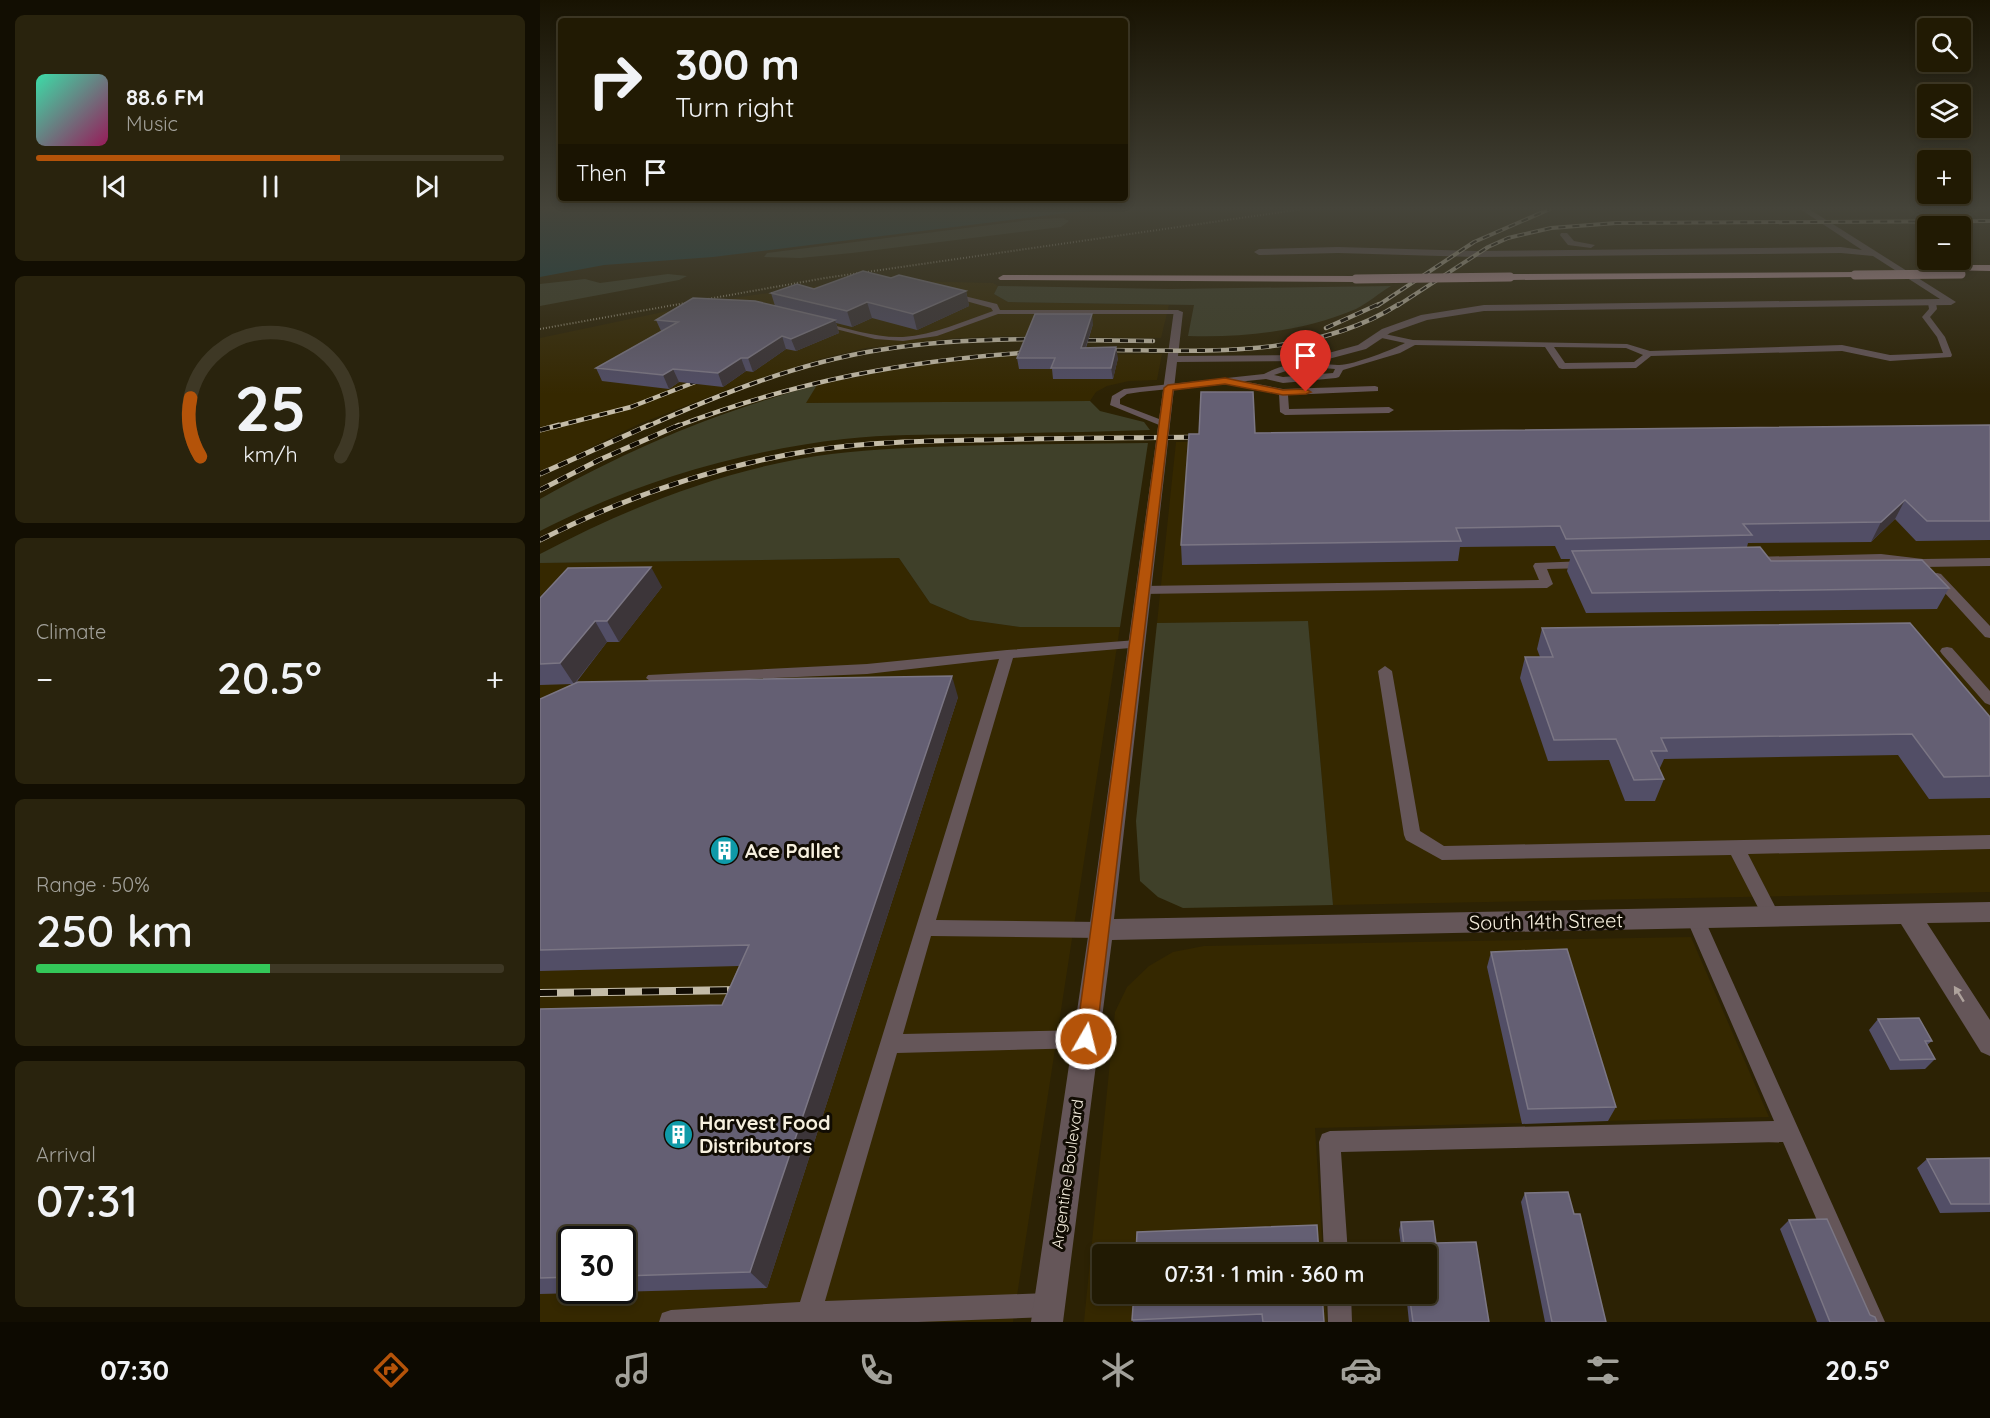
<!DOCTYPE html>
<meta charset="utf-8">
<style>
body{margin:0;font-family:Quicksand,sans-serif;background:#29230d;color:#f1f3f6;height:100vh;display:flex;flex-direction:column;font-size:22px;white-space:nowrap}
*{box-sizing:border-box;margin:0}
p{font-size:20px;color:#a2a19a}
.icon{flex:none;width:33px;height:33px;fill:none;stroke:currentColor;stroke-width:2;stroke-linecap:round;stroke-linejoin:round}
.map{position:relative;flex:1;overflow:hidden}
.panel{display:flex;flex-direction:column;gap:15px;padding:15px;background:#120e02;width:540px}
.panel>*{flex:none}
.guide{position:absolute;left:18px;top:18px;width:570px;height:183px;border-radius:6px;box-shadow:0 3px 9px #0003,0 0 0 2px #3e3825;background:#211a03;color:#f1f3f6;overflow:hidden}
.tools{position:absolute;left:1377px;top:18px;display:grid;gap:12px}
.tools a{display:grid;place-items:center;width:54px;height:54px;border-radius:6px;background:#211a03;box-shadow:0 3px 9px #0003,0 0 0 2px #3e3825;font-size:30px}
.speed{position:absolute;left:18px;top:1226px;display:flex;gap:12px;font-size:30px;font-weight:700;text-align:center}
.speed>*{display:grid;place-content:center;width:78px;height:78px;border-radius:50%;background:#211a03;box-shadow:0 3px 9px #0003,0 0 0 2px #3e3825;line-height:1}
.speed .limit{border:3px solid #111;border-radius:9px;background:#fff;color:#111}
.pin{position:absolute;display:grid;place-items:center;width:51px;height:51px;color:#fff;margin:-62px -26px;border-radius:50% 50% 50% 0;rotate:-45deg;box-shadow:0 0 6px #0007}
.pin .icon{rotate:45deg}
.me{position:absolute;width:66px;margin:-33px;rotate:8deg;stroke-linejoin:round;filter:drop-shadow(0 0 4px #0008)}
.turn{display:flex;align-items:center;gap:21px;height:126px;padding:0 18px;font-size:27px}
.turn .icon{width:78px;height:78px;stroke-width:2.5}
.turn b{display:block;font-size:42px;line-height:51px}
.then{display:flex;align-items:center;height:57px;padding:0 18px;background:#0003;gap:12px;font-size:22px}
.big{font-size:45px;font-weight:600;line-height:1.1}
.panel .tile{flex:1;display:flex;flex-direction:column;justify-content:center;gap:9px;min-width:0;padding:0 21px;border-radius:9px;background:#29230d}
.panel .dial{align-items:center;gap:0}
.dial svg{height:156px;overflow:visible;fill:none;stroke:#3e3825;stroke-width:7;stroke-linecap:round;text-anchor:middle}
.dial text{fill:#f1f3f6;stroke:none}
.song{display:flex;align-items:center;gap:18px}
.cover{width:72px;height:72px;border-radius:9px;background:linear-gradient(135deg,hsl(160 70% 55%),hsl(330 70% 35%))}
.played{height:6px;border-radius:3px;background:linear-gradient(90deg,#b45309 65%,#3e3825 65%)}
.keys{display:flex;justify-content:space-around;direction:ltr}
.heat{display:flex;justify-content:space-between;align-items:center;font-size:33px;direction:ltr}
.charge{height:9px;border-radius:4px;background:linear-gradient(90deg,#34c759 50%,#3e3825 0)}
.trip{position:absolute;left:552px;top:1244px;width:345px;height:60px;border-radius:6px;background:#211a03;box-shadow:0 3px 9px #0003,0 0 0 2px #3e3825;font-weight:600;line-height:60px;text-align:center}
.tab-bar{display:flex;height:96px;justify-content:space-around;align-items:center;background:#0d0a01;color:#a2a19a}
.tab-bar .icon{width:42px;height:42px}
.tab-bar .selected{color:#b45309}
.tab-bar b{font-size:27px;color:#f1f3f6}
main{display:flex;flex:1;min-height:0}
.map>svg:first-child{display:block}
.built{fill:#352800;fill-rule:evenodd}
.green{fill:#3f4029}
.water{fill:#194144}
.lines{fill:none;stroke-linecap:round;stroke-linejoin:round}
.path{stroke:#9a927b;stroke-width:2;stroke-dasharray:1 2;stroke-linecap:butt}
.lane{fill:#655659;fill-rule:evenodd}
.street{fill:#655659;fill-rule:evenodd}
.highway{fill:#c09ba3;fill-rule:evenodd}
.rail-far3-casing{stroke:#c4bca8;stroke-width:4}
.rail-far2-casing{stroke:#c4bca8;stroke-width:4.5}
.rail-far1-casing{stroke:#c4bca8;stroke-width:5}
.rail-casing{stroke:#c4bca8;stroke-width:8}
.rail-far3{stroke:#110c03;stroke-width:2;stroke-dasharray:7;stroke-linecap:butt}
.rail-far2{stroke:#110c03;stroke-width:3;stroke-dasharray:8;stroke-linecap:butt}
.rail-far1{stroke:#110c03;stroke-width:4;stroke-dasharray:10;stroke-linecap:butt}
.rail{stroke:#110c03;stroke-width:6;stroke-dasharray:17;stroke-linecap:butt}
.highway-bridge{stroke:#c09ba3;stroke-width:9}
.wall{fill:#524e66;fill-rule:evenodd}
.shaded-wall{fill:#3c3539}
.building{fill:#645f73;stroke:#7b7684;stroke-width:1.5}
.oneway{fill:#aea29c}
.route{fill:#b45309;stroke:#753606;stroke-width:1.5}
.labels{text-anchor:middle;dominant-baseline:central;stroke-width:6;stroke-linejoin:round;paint-order:stroke}
.street-label{font-size:16px;fill:#f6efde;stroke:#110c03}
.near-poi-label{font-size:20px;font-weight:bold;fill:#f6efde;stroke:#110c03;text-anchor:start}
.near-street-label{font-size:20px;fill:#f6efde;stroke:#110c03}
</style>
<main>
<section class="panel">
<div class="tile">
<div class="song"><i class="cover"></i><div><b>88.6 FM</b><p>Music</p></div></div>
<div class="played"></div>
<div class="keys"><svg class="icon" aria-label="previous" viewBox="0 0 24 24"><path d="M18 5L8 12l10 7zM5 5v14"/></svg><svg class="icon" aria-label="pause" viewBox="0 0 24 24"><path d="M8 5v14M16 5v14"/></svg><svg class="icon" aria-label="next" viewBox="0 0 24 24"><path d="M6 5l10 7-10 7zM19 5v14"/></svg></div>
</div>
<div class="tile dial"><svg viewBox="0 0 100 80">
<path d="M14 69A42 42 0 1 1 86 69"/>
<path d="M14 69A42 42 0 0 1 9 39" stroke="#b45309"/>
<text x="50" y="56" font-size="32" font-weight="700">25</text>
<text x="50" y="72" font-size="11">km/h</text>
</svg></div>
<div class="tile"><p>Climate</p>
<div class="heat"><a>−</a><b class="big">20.5°</b><a>+</a></div>
</div>
<div class="tile"><p>Range · 50%</p><b class="big">250 km</b><div class="charge"></div></div>
<div class="tile"><p>Arrival</p><b class="big">07:31</b></div>
</section>
<div class="map">
<svg width="1450" height="1322" viewBox="0 0 1450 1322">
<rect width="100%" height="100%" fill="#2c2204"/>
<path class="built" d="M1278 209H1450V212L1284 213Z
M318 280 453 283 458 286 454 294 468 302 629 305 621 338 466 336 416 338 326 348 280 359 202 384 99 424 0 472V338L180 300Z
M622 354 617 380 589 381 567 386 556 392 550 401 265 403 277 385 382 364 480 355Z
M1450 434V892L793 905 768 622 617 623 636 442Z
M359 558 390 603 430 620 480 627H580L473 1322H0V563ZM32 1239H82V1290H32Z
M1151 937 1229 1117 775 1128 783 1254H562V1293H785L787 1322H544L575 1012 587 987 609 966 633 952 664 946Z"/>
<path class="green" d="M523 218 529 221 521 227 312 253 260 258 224 257 227 253 497 219Z
M128 274 147 276 139 280 0 306V284L45 279 60 283Z
M458 286 630 289 851 286C839 293 828 303 816 309 765 331 703 338 648 336L654 305 468 302 454 294Z
M277 385 266 403 550 401 560 411 604 422 610 430C550 432 491 433 432 434 389 435 346 434 304 439 200 451 93 483 0 531V499C91 448 176 412 277 385Z
M608 443 580 627H480L430 620 390 603 359 558 0 563V554C82 511 167 476 259 459 302 451 346 449 390 447 462 444 535 444 608 443Z
M768 621 793 905 643 908 618 897 600 881 596 821 617 623Z"/>
<path class="water" d="M12 209H557L173 257 64 265 0 277V211Z"/>
<g class="lines">
<path class="path" d="M0 329 285 278 763 209"/>
<path class="lane" d="M408 292 457 304 460 310H638L642 312 638 314H458L397 336 363 341 335 339 276 324 280 322C307 328 335 338 363 337 394 335 424 321 453 311L451 308 408 296Z
M1392 301 1396 303 1397 309 1390 317 1405 337 1412 355 1411 357 1350 361 1302 351 1111 356 1096 368 1022 369 1019 368 1005 347 875 345 860 353 803 370 799 377 796 378 743 383 726 379 600 392 587 394 580 399V404L627 422V426L624 427 570 405 572 396 584 389 724 374C750 360 770 363 798 365 811 366 854 349 865 343L837 337V333H840L873 340 1087 344 1110 351 1302 345 1350 355 1403 353 1397 337 1382 317 1389 309 1388 303ZM1014 347 1086 348 1103 355 1094 362 1025 363ZM772 367 795 369 793 373 743 377 734 375 752 369Z
M702 381 743 389 835 386 838 387V391L748 395 749 409 849 407 854 410 849 413 745 415 740 412 739 394 699 386V382Z
M1341 554 1383 559 1450 558V566L1383 567 1341 562 1212 565 1206 561 1212 557Z
M1046 561 1050 562 1052 565 1050 568 1007 569 1013 584 1007 588 603 594 597 590 603 586 999 580 993 566 995 563Z
M1397 573 1401 574 1450 626V638L1445 637 1393 580 1391 577 1393 574Z
M597 640 602 641 604 644 602 647 473 658 396 920 561 922 567 924 570 930 567 936 561 938 391 936 363 1034 546 1030 553 1032 556 1039 553 1046 546 1048 357 1053 285 1301 508 1293 517 1296 520 1305 517 1314 508 1317 378 1322H119L122 1313 131 1310 260 1302 459 659 327 674 113 683 106 678 108 675 327 664 467 650Z
M1407 647 1412 648 1450 691V705L1445 703 1402 654 1400 651 1402 648Z
M845 666 852 671 880 831 904 846 1450 835V849L1208 854 1240 916 1237 921 1231 924 1225 921 1191 855 902 860 866 840 864 835 838 671Z
M1155 910 1161 913 1164 918 1345 1322H1321L1243 1142 801 1152 808 1254H784L779 1142 782 1134 790 1131 1234 1121 1146 918 1149 913Z
M787 1293H811L812 1322H788Z"/>
<path class="street" d="M1260 209H1269L1416 302 1411 305 944 311 887 320 850 333 826 349 781 361 637 362 574 919 1450 902V922L1387 923 1450 1020V1056L1441 1052 1361 924 572 940 523 1322H491L549 930 634 310 643 312 638 356 781 355 818 345 842 329 881 315 944 305 1400 299 1333 256 1301 253 935 257 798 253 719 255 714 252 719 249 798 247 935 251 1301 247 1322 250Z
M1021 233H1027L1034 241 1055 245 1051 248 1028 245 1020 235Z"/>
<path class="highway" d="M1409 265H1450V271L1406 270 1404 268Z
M1315 272 1318 273V277L970 280 965 277 970 274Z
M463 275 816 276 821 279 816 282 460 280 458 278Z"/>
<defs>
<path id="rail-far3" d="M837 306 934 242 1010 209
M857 306 948 247 968 238 1011 228 1076 223 1450 221"/>
<path id="rail-far2" d="M786 328 839 304
M532 340 613 341
M561 350C661 350 771 360 859 304
M13 427 91 407 168 377
M106 427C180 394 258 363 339 350 393 341 447 339 502 339
M135 427C256 381 367 360 495 352"/>
<path id="rail-far1" d="M0 430 19 425
M0 474 109 425
M0 490 59 460 139 425
M0 540C87 496 178 465 275 450 328 442 383 441 437 440 513 438 588 438 664 437"/>
<path id="rail" d="M0 993 199 990"/>
</defs>
<use href="#rail-far3" class="rail-far3-casing"/>
<use href="#rail-far2" class="rail-far2-casing"/>
<use href="#rail-far1" class="rail-far1-casing"/>
<use href="#rail" class="rail-casing"/>
<use href="#rail-far3" class="rail-far3"/>
<use href="#rail-far2" class="rail-far2"/>
<use href="#rail-far1" class="rail-far1"/>
<use href="#rail" class="rail"/>
<path class="highway-bridge" d="M1315 275 1421 274
M816 279 970 277"/>
</g>
<path class="wall" d="M351 278 426 291 429 306 377 330 332 318 312 327 296 323 299 333 256 351 246 349 213 372 206 371 183 387 139 382 129 389 62 381 56 368 121 331 116 320 235 306 231 293 274 289Z
M553 324 546 348 578 358 573 379H513L512 369H479L477 358Z
M1450 425V540L1376 541 1355 519 1331 542 1208 543 1207 547 1231 561 1409 588 1397 609 1046 613 1027 571 1030 559H1021L1015 546 920 547 918 561 642 565 641 545 715 433Z
M122 587 79 642H67L35 684 418 697 227 1288 0 1294V1009L182 1005 199 966 0 971V699L33 684 0 685V598ZM32 1239H82V1290H32Z
M1002 628 1450 717V798L1389 799 1358 755 1124 759 1119 770 1124 779 1115 801H1085L1069 760 1008 761 980 678 985 657H1000L997 649Z
M951 952 1076 1107 1068 1121 982 1124 947 967Z
M1338 1019 1392 1041 1387 1045 1395 1059 1385 1069 1350 1070 1329 1030Z
M1450 1158V1212L1400 1213 1377 1168 1387 1159Z
M985 1193 1034 1214 1066 1322H1005L981 1202Z
M1249 1220 1330 1315 1337 1322H1277L1240 1229Z
M861 1222 896 1243 949 1322H869L866 1293H886V1254H862L859 1230Z
M594 1293 784 1322H593L592 1320Z"/>
<path class="shaded-wall" d="M426 291 429 306 377 330 373 314Z
M327 302 332 318 312 327 307 311Z
M552 314 553 324 542 358 541 348Z
M295 320 299 333 256 351 251 339Z
M242 336 246 349 213 372 208 358Z
M576 347 578 358 573 379 571 368Z
M201 358 206 371 183 387 178 373Z
M133 369 139 382 129 389 123 375Z
M1365 500 1355 519 1331 542 1341 522Z
M111 567 122 587 79 642 67 621Z
M55 621 67 642 34 684 20 663Z
M412 676 418 697 227 1288 210 1272Z"/>
<path class="building" d="M323 271 351 278 359 275 426 291 373 314 327 302 307 311 231 293 257 284 274 289Z
M153 298 215 301 295 320 251 339 242 336 208 358H201L178 373 133 369 123 375 56 368 138 322 116 320Z
M495 314H552L541 348 576 347 571 368H511L515 358H477Z
M661 392H713L715 433 1450 425V521H1387L1365 500 1341 522 1203 524 1212 535 1026 539 1020 526 916 528 921 541 641 545 649 434H659Z
M1220 547 1231 561 1382 560 1409 588 1052 593 1032 551Z
M111 567 67 621H55L20 663 0 664V598L28 568Z
M1370 623 1450 717V776L1404 777 1372 734 1121 738 1127 751H1111L1124 779 1094 780 1076 739 1014 740 985 657H1013L1002 628Z
M412 676 210 1272 82 1276V1239H32V1277L0 1278V1009L182 1005 209 945 0 950V699L38 682Z
M1027 949 1076 1107 988 1109 951 952Z
M1379 1018 1392 1041H1385L1395 1059 1360 1060 1338 1019Z
M1450 1158V1204H1411L1387 1159Z
M1028 1192 1034 1214H1040L1066 1322H1012L985 1193Z
M1287 1219 1330 1315 1335 1317 1337 1322H1290L1249 1220Z
M893 1221 896 1243 936 1242 949 1322H873L869 1293H886V1254H865L861 1222Z
M777 1225 779 1254H596L597 1232Z
M594 1293H782L784 1322H723L722 1314 592 1320Z"/>
<defs><path id="oneway-solid" d="M-6-.8H1V-3.2L6.5 0L1 3.2V.8H-6Z" transform="scale(1.5)"/></defs>
<use class="oneway" href="#oneway-solid" transform="translate(1419 994) rotate(-122)"/>
<linearGradient id="sky" x2="0" y2="1"><stop stop-color="#181302"/><stop offset="0.53" stop-color="#45443a"/><stop offset="1" stop-color="#45443a" stop-opacity="0"/></linearGradient>
<rect width="1450" height="394" fill="url(#sky)"/>
<path class="route" d="M685 378 743 390 766 389 771 392 766 394 743 395 685 384 633 390 556 1039 553 1045 546 1048 539 1045 536 1039 624 388 628 385Z"/>
<defs>
<symbol id="building-disc" viewBox="-11 -11 22 22"><circle r="9.5" fill="#0f9aa8" stroke="#110c03"/><path d="M-4-6H4V6H1V3H-1V6H-4ZM-2.5-4.3h1.7v1.8h-1.7ZM.8-4.3h1.7v1.8H.8ZM-2.5-1h1.7V.8h-1.7ZM.8-1h1.7V.8H.8Z" fill="#fff"/></symbol>
</defs>
<g fill-rule="evenodd">
<use href="#building-disc" x="168" y="834" width="33" height="33"/>
<use href="#building-disc" x="122" y="1118" width="33" height="33"/>
</g>
<g class="labels">
<g class="street-label">
<text transform="translate(527 1174) rotate(-82)">Argentine Boulevard</text>
</g>
<g class="near-poi-label">
<text x="205" y="850">Ace Pallet</text>
<text x="159" y="1122">Harvest Food<tspan x="159" dy="23">Distributors</tspan></text>
</g>
<g class="near-street-label">
<text transform="translate(1006 921) rotate(-1)">South 14th Street</text>
</g>
</g>
</svg>
<div class="tools">
<a><svg class="icon" aria-label="search" viewBox="0 0 24 24"><circle cx="10" cy="10" r="6"/><path d="M15 15l6 6"/></svg></a>
<a><svg class="icon" aria-label="layers" viewBox="0 0 24 24"><path d="M12 4l9 5-9 5-9-5zM3 14l9 5 9-5"/></svg></a>
<a>+</a>
<a>−</a>
</div>
<div class="speed"><div class="limit">30</div></div>
<div class="pin" style="left:766px;top:392px;background:#d93025"><svg class="icon" aria-label="arrive" viewBox="0 0 24 24"><path d="M6 21V4h12l-3 4 3 4H6"/></svg></div>
<svg class="me" style="left:546px;top:1039px" viewBox="-20 -20 40 40"><circle r="17" fill="#b45309" stroke="#fff" stroke-width="3"/><path d="M0-11L8 9 0 5-8 9z" fill="#fff"/></svg>
<div class="trip">07:31 · 1 min · 360 m</div>
<div class="guide">
<div class="turn"><svg class="icon" aria-label="right" viewBox="0 0 24 24"><path d="M7 20v-9h11M14 6l5 5-5 5"/></svg><div><b>300 m</b>Turn right</div></div>
<div class="then">Then<svg class="icon" aria-label="arrive" viewBox="0 0 24 24"><path d="M6 21V4h12l-3 4 3 4H6"/></svg></div>
</div>
</div>
</main>
<nav class="tab-bar">
<b>07:30</b>
<svg class="icon selected" aria-label="directions" viewBox="0 0 24 24"><path d="M12 3l9 9-9 9-9-9zM9 14v-3h6M13 9l2 2-2 2"/></svg>
<svg class="icon" aria-label="music" viewBox="0 0 24 24"><path d="M9 18V5l10-2v13"/><circle cx="6" cy="18" r="3"/><circle cx="16" cy="16" r="3"/></svg>
<svg class="icon" aria-label="phone" viewBox="0 0 24 24"><path d="M5 4h4l2 5-3 2q2 4 5 5l2-3 5 2v4C11 20 4 13 5 4z"/></svg>
<svg class="icon" aria-label="climate" viewBox="0 0 24 24"><path d="M12 3v18M4 7l16 10M4 17L20 7"/></svg>
<svg class="icon" aria-label="car" viewBox="0 0 24 24"><path d="M5 17H2v-5l4-1 3-4h7l3 4 3 1v5h-3M9 17h6M6 11h13"/><circle cx="7" cy="17" r="2"/><circle cx="17" cy="17" r="2"/></svg>
<svg class="icon" aria-label="filters" viewBox="0 0 24 24"><path d="M4 7h16M4 17h16"/><circle cx="9" cy="7" r="2"/><circle cx="15" cy="17" r="2"/></svg>
<b>20.5°</b>
</nav>
